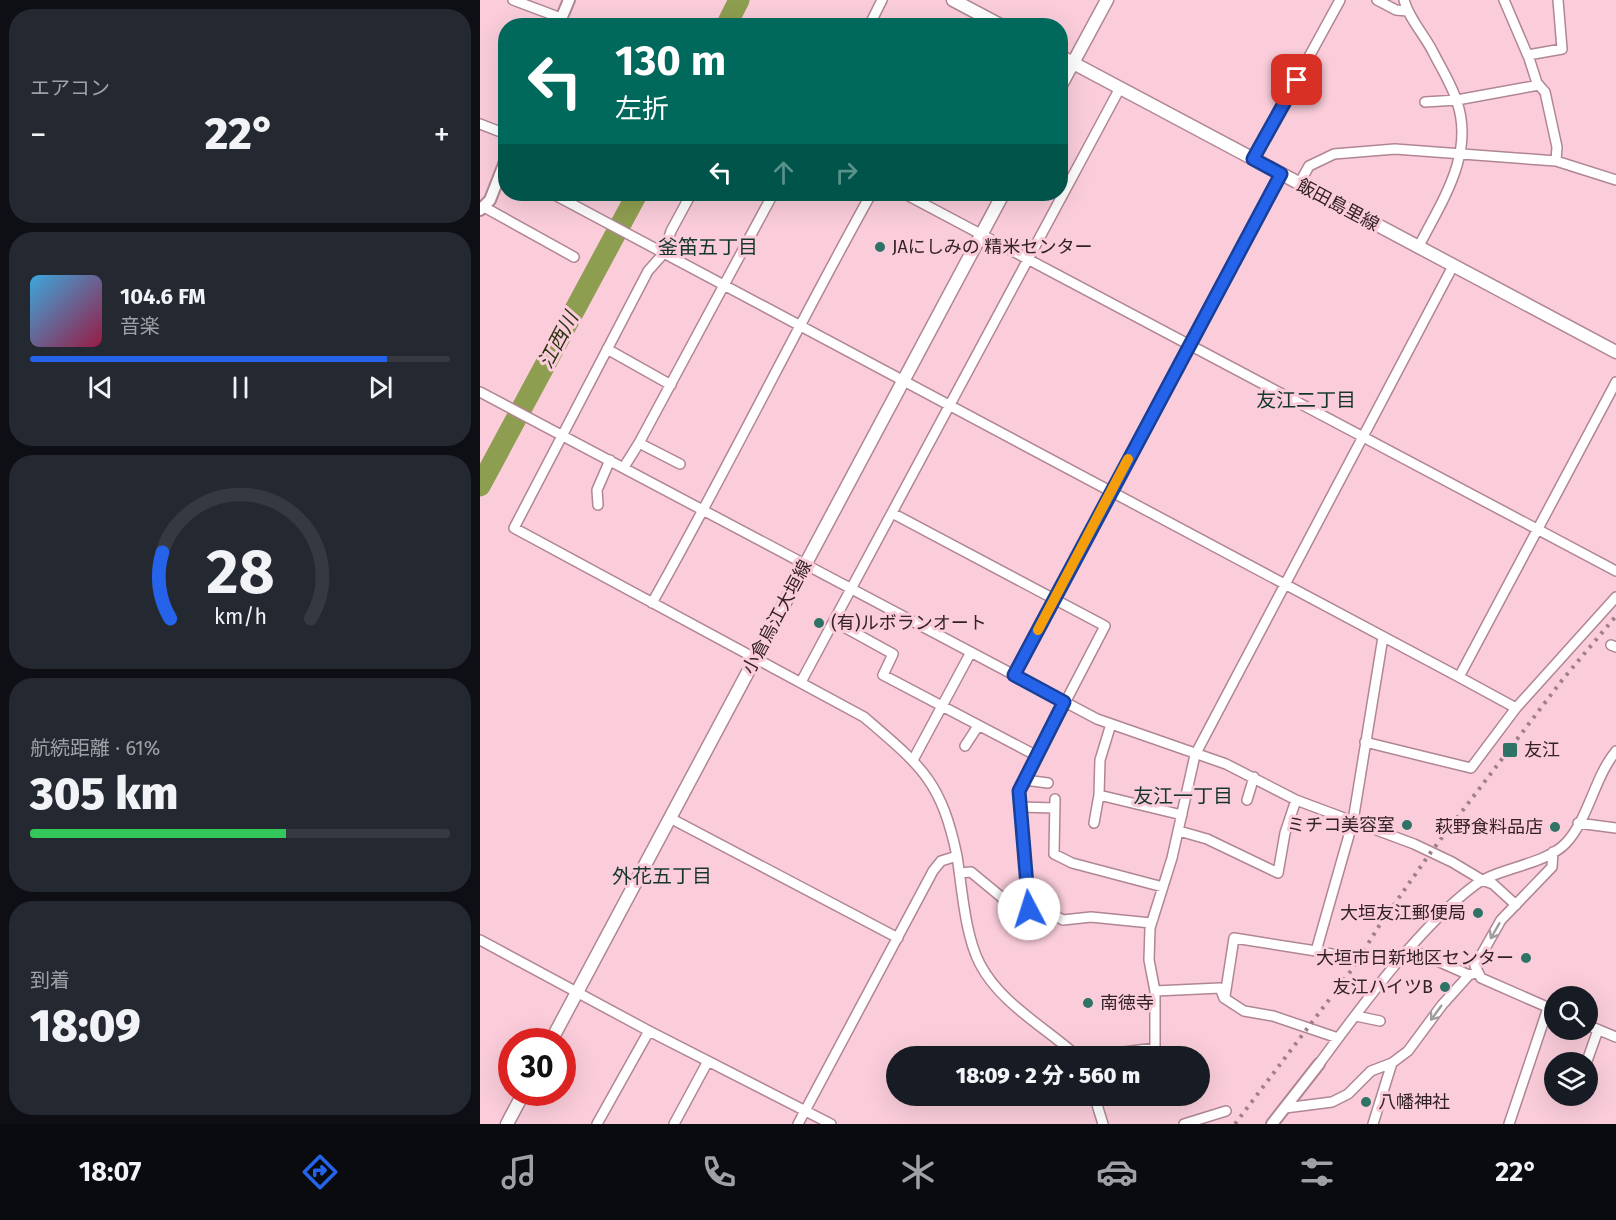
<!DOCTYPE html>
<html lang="ja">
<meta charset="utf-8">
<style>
body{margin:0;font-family:"Fira Sans","Noto Sans JP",sans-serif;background:#242831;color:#f1f3f6;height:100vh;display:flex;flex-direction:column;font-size:22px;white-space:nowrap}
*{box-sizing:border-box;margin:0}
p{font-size:20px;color:#9ea1a6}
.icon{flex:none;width:33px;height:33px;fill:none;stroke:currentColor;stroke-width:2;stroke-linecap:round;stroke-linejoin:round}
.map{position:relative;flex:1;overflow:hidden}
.drawer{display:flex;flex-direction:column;gap:9px;padding:9px;background:#0d0f14;width:480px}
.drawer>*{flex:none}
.guide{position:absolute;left:18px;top:18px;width:570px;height:183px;border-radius:24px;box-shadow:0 6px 24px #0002;background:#00695c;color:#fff;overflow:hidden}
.tools{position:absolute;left:1064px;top:986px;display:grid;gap:12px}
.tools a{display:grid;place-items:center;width:54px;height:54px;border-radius:50%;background:#171b24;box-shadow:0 6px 24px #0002;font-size:30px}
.speed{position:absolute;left:18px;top:1028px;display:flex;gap:12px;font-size:30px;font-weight:700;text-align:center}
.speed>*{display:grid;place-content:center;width:78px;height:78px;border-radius:50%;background:#171b24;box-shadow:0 6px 24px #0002;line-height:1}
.speed .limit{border:9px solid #d22;background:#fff;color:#111}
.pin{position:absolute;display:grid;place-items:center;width:51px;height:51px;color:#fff;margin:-26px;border-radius:12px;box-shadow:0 3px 9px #0006}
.me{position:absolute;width:66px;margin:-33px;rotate:355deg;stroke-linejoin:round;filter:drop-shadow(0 0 4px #0008)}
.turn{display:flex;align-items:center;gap:21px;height:126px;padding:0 18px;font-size:27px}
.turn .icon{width:78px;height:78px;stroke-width:2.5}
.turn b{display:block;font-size:42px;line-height:51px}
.lanes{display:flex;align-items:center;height:57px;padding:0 18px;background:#0003;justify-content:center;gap:30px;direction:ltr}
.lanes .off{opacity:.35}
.big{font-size:45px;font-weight:800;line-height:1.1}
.drawer .widget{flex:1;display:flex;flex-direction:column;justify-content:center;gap:9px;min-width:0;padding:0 21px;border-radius:24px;background:#242831}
.drawer .dial{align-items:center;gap:0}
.dial svg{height:156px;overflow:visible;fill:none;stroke:#363941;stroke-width:7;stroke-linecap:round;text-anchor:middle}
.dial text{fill:#f1f3f6;stroke:none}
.song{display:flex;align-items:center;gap:18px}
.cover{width:72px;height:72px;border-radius:9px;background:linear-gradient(135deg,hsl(200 70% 55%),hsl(340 70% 35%))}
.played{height:6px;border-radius:3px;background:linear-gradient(90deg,#2563eb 85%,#363941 85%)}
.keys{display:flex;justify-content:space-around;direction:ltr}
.heat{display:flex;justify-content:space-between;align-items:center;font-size:33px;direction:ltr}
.charge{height:9px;border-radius:4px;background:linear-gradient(90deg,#34c759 61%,#363941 0)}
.trip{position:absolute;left:406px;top:1046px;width:324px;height:60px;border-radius:30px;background:#171b24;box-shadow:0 6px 24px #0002;font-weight:800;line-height:60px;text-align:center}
.tabs{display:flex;height:96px;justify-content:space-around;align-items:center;background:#090b0e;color:#9ea1a6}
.tabs .icon{width:42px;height:42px}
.tabs .active{color:#2563eb}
.tabs b{font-size:27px;color:#f1f3f6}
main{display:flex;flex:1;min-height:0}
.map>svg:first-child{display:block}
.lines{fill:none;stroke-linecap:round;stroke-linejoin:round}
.river{stroke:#8e9e50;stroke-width:21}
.minor-casing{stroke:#b08693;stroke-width:12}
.tertiary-casing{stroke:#b08693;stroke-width:14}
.secondary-casing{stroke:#b08693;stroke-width:15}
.minor{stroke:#fff;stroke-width:9}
.tertiary{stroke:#fff;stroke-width:10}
.secondary{stroke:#fff;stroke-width:12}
.rail{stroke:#9f7f89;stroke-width:4;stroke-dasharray:3 6;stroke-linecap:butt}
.oneway{stroke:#a39c9e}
.route-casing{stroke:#184099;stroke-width:15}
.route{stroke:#2563eb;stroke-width:10}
.slow{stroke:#f59e0b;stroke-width:10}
.poi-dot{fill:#2f7366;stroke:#fbcddb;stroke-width:2}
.labels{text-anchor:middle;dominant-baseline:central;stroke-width:6;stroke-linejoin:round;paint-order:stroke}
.street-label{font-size:18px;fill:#332227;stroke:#fbcddb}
.poi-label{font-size:18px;fill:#332227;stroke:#fbcddb;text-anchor:start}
.neighbourhood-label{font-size:20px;fill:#15362f;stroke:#fbcddb}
.water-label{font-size:20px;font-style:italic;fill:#2d3412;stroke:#fbcddb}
</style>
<main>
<section class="drawer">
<div class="widget"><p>エアコン</p>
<div class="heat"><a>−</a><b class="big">22°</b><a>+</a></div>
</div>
<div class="widget">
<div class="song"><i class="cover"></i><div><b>104.6 FM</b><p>音楽</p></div></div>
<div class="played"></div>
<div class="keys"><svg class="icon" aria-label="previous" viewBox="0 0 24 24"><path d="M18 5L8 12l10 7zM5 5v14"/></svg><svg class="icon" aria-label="pause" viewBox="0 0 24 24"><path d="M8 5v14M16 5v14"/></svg><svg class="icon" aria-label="next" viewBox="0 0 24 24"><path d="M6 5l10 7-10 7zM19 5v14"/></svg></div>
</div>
<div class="widget dial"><svg viewBox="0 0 100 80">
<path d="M14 69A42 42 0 1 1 86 69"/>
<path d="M14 69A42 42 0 0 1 10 35" stroke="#2563eb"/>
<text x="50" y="56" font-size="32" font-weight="700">28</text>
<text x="50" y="72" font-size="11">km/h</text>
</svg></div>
<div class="widget"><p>航続距離 · 61%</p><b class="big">305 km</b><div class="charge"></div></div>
<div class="widget"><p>到着</p><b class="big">18:09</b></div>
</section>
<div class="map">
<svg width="1136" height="1124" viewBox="0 0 1136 1124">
<rect width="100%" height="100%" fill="#fbcddb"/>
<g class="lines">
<path class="river" d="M246 26 259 0
M0 486 157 194"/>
<defs>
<path id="minor" d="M33 0 81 18
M897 0 916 10 927 11
M924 0C929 19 944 34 953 52 961 68 972 85 977 102 995 155 961 202 938 248
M1024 0 1048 56
M389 26 402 0
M945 102 977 100 1059 85
M0 124 26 134
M773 159 860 0
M1076 161 1077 147 1065 92 1057 83 1048 55 1082 49 1078 0
M819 184 829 166 854 154 915 149 1076 161 1136 180
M73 194 979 677 1136 382
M211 194 191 231 184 253 168 271 34 528 384 717C441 766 461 780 477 856L461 861 453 871 318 1124
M425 194 1136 571
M4 207 94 257
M127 349 191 385
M0 392 617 719 746 764 816 800 934 844 972 862 1002 880 1013 884 1036 905
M159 443 293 194
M144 467 159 443 200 464
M118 505 117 490 130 460
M412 513 625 626 539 791 549 909
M172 603C248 468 316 329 391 194
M355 622 413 654 403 675 557 756
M1131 645 1136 647
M534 675 801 174
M321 682 640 88
M1036 708 1136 597
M631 724 620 760 619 795 702 815
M885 742 991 768 1036 708 979 677
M485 746 498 726
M433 760 491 652
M545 780 568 783
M575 799 574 854 592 863 683 887
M767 800 774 777
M540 807 575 808
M190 818 418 938
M614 823 619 795
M1098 823 1136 828
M699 831 727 839 798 873 805 833 816 800
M1073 852 1072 867 1021 920 995 966 1001 978 1074 1010
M477 856C482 888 485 936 500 964 521 1004 565 1027 597 1056
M480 873 491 872 531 905 568 912 583 920 611 917 671 923
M0 940 169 1031 351 1124
M930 949 989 975
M836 951 866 957
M745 996 754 938 836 951 873 821 903 637
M876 1016 900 1021
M1107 1025 1136 1037
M858 1038 793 1016 764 1011 744 998 740 988 675 991 669 960 670 928 692 858 715 755 973 266
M613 1056 675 1048V991
M1107 1061 1118 1030
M839 1064C881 1007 939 927 995 885 1020 867 1065 865 1086 843 1109 818 1114 778 1136 751
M614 1095 623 1124
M805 1108 852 1102 868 1094 891 1071 912 1063
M117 1124 169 1031
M194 1124 228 1061
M704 1124 746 1111
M893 1124 912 1063 928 1051 962 1005 989 975 996 973
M1029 1124 1068 1008"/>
<path id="tertiary" d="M78 26 89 0
M0 210 10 200 26 159
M792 1124 839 1064"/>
<path id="secondary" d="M473 0 522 26
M580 56 1136 352
M580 87 627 0
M71 1041 523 194
M27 1124 44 1092"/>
</defs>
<use href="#minor" class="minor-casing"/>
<use href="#tertiary" class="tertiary-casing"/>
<use href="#secondary" class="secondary-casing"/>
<use href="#minor" class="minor"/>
<use href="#tertiary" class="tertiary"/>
<use href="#secondary" class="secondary"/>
<path class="rail" d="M755 1124 873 968 899 926 951 852 1083 679 1136 616"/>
</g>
<defs><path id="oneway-shaft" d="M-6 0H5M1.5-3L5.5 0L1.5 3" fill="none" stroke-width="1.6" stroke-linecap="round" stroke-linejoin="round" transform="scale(1.5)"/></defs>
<g class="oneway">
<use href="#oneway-shaft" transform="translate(1015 931) rotate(120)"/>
<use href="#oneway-shaft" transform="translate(956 1013) rotate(126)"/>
</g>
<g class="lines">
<defs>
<path id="route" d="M549 909 539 791 584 702 534 675 801 174 773 159 817 80"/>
</defs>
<use href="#route" class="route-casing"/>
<use href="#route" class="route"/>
<path class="slow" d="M558 630 648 459"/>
</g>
<g class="poi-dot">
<circle cx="400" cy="247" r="6"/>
<circle cx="339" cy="623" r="6"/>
<rect x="1022" y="742" width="16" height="16" rx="3"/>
<circle cx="927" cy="825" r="6"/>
<circle cx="1075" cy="827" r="6"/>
<circle cx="998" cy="913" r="6"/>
<circle cx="1046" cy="958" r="6"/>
<circle cx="965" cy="987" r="6"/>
<circle cx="608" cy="1003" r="6"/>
<circle cx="886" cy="1102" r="6"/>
</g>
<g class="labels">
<g class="street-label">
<text transform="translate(858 205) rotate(28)">飯田島里線</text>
<text transform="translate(297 617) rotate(-62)">小倉烏江大垣線</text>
</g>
<g class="poi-label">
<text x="412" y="247">JAにしみの 精米センター</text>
<text x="351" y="623">(有)ルボランオート</text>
<text x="1044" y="750">友江</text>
<text x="915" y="825" text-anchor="end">ミチコ美容室</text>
<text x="1063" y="827" text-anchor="end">萩野食料品店</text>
<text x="986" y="913" text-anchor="end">大垣友江郵便局</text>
<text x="1034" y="958" text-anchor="end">大垣市日新地区センター</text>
<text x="953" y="987" text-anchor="end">友江ハイツB</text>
<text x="620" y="1003">南徳寺</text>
<text x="898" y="1102">八幡神社</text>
</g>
<g class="neighbourhood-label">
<text x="228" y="247">釜笛五丁目</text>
<text x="826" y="400">友江二丁目</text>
<text x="703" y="796">友江一丁目</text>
<text x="182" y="876">外花五丁目</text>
</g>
<g class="water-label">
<text transform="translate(78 340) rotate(-62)">江西川</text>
</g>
</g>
</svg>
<div class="tools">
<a><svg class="icon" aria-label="search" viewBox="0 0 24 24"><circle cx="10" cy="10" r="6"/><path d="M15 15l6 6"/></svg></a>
<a><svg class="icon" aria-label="layers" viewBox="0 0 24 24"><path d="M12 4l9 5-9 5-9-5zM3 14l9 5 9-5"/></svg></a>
</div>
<div class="speed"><div class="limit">30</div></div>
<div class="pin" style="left:817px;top:80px;background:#d93025"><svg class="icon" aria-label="arrive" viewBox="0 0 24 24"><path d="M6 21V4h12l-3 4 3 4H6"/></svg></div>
<svg class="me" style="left:549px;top:909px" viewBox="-20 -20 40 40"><circle r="19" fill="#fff"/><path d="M0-13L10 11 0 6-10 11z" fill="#2563eb"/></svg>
<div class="trip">18:09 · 2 分 · 560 m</div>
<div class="guide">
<div class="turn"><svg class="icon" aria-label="left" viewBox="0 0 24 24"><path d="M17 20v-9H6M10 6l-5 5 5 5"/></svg><div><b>130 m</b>左折</div></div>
<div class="lanes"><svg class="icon" aria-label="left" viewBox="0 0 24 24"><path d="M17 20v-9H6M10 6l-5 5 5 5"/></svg><svg class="icon off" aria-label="ahead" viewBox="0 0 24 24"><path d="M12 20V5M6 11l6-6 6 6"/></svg><svg class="icon off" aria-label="right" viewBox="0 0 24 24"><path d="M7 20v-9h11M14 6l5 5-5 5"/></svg></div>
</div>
</div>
</main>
<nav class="tabs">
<b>18:07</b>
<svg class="icon active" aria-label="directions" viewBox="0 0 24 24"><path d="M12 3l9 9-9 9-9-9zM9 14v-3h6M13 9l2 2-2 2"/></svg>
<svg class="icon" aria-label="music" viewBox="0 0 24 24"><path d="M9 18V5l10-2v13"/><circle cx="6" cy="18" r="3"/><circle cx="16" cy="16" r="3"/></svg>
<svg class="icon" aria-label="phone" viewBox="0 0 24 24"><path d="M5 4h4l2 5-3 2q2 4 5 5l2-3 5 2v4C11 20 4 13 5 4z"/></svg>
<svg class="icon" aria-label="climate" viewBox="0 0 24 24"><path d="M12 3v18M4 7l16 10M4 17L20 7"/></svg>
<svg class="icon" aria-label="car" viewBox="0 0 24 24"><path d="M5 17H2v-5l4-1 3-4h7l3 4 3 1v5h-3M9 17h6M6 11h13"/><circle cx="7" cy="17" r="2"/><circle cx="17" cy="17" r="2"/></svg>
<svg class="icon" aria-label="filters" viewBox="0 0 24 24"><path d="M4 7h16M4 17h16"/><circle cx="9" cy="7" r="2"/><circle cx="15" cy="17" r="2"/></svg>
<b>22°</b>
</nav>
